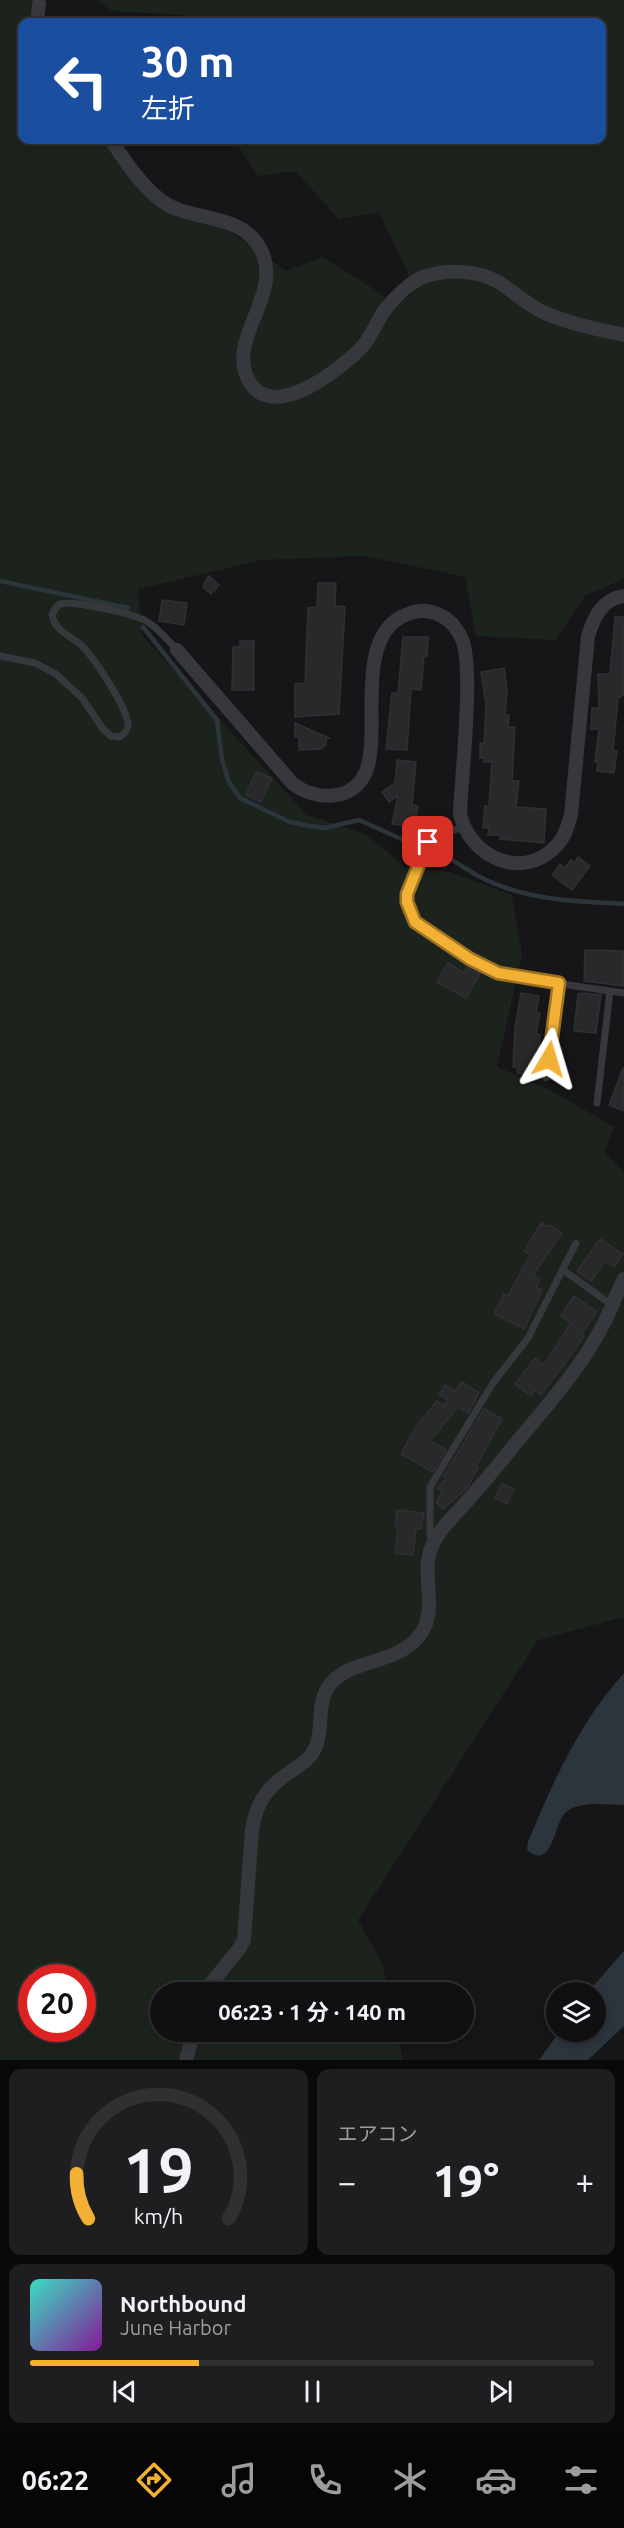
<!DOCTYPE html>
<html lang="ja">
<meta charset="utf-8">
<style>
body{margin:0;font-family:Ubuntu,"Noto Sans JP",sans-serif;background:#1e1e20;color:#f1f3f6;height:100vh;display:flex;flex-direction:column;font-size:22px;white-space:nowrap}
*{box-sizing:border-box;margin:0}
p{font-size:20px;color:#9c9d9f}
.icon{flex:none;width:33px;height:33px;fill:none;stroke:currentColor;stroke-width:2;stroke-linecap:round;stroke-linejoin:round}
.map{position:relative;height:2060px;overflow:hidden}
.sheet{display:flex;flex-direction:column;gap:9px;padding:9px;background:#09090a;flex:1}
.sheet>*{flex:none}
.top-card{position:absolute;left:18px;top:18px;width:588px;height:126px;border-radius:12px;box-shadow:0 3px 9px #0003,0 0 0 2px #303032;background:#1a4fa0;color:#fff;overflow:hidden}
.controls{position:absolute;left:546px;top:1982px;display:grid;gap:12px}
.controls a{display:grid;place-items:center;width:60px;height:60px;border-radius:50%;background:#101012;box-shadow:0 3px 9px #0003,0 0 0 2px #303032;font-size:30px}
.speed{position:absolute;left:18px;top:1964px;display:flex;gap:12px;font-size:30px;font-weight:700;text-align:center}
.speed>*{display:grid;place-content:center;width:78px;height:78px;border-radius:50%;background:#101012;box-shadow:0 3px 9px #0003,0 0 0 2px #303032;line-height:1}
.speed .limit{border:9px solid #d22;background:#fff;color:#111}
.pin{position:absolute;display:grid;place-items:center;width:51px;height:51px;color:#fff;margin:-26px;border-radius:12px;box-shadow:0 3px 9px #0006}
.me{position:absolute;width:66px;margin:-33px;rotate:7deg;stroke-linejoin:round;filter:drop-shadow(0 0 4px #0008)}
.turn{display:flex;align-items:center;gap:21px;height:126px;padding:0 24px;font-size:27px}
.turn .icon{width:78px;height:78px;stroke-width:2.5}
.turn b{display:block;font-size:42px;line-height:51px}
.big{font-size:45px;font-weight:700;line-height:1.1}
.sheet .widget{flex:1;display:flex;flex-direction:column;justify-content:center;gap:9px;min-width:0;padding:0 21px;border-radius:12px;background:#1e1e20}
.sheet .dial{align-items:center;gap:0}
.dial svg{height:156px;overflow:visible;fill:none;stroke:#303032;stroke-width:7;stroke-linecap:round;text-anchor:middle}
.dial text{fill:#f1f3f6;stroke:none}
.song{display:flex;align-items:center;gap:18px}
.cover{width:72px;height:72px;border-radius:9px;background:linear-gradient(135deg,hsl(170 70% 55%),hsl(290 70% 35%))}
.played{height:6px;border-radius:3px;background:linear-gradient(90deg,#f2b134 30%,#303032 30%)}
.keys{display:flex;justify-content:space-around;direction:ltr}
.heat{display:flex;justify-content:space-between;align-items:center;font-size:33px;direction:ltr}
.sheet .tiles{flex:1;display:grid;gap:9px;grid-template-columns:1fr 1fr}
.widget:last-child{grid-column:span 2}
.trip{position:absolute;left:150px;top:1982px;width:324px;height:60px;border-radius:30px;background:#101012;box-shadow:0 3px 9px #0003,0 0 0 2px #303032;font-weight:700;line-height:60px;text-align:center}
.menu{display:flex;height:96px;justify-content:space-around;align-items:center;background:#060607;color:#9c9d9f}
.menu .icon{width:42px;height:42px}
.menu .current{color:#f2b134}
.menu b{font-size:27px;color:#f1f3f6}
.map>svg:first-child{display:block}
.green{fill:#1c231d;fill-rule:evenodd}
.water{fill:#2c353c}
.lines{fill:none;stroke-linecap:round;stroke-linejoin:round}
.stream{stroke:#2c353c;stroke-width:4.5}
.building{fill:#29292c;stroke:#303034;stroke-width:1.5}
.service{stroke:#37383d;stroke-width:7}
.minor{stroke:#37383d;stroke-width:14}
.route-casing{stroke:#9d7322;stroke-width:15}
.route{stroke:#f2b134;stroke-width:10}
</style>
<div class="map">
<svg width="624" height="2060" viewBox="0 0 624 2060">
<rect width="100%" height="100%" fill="#161618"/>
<path class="green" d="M0 0H36L33 4 45 22H22V140H116L131 174 248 243 286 271 322 257 382 294 388 311 413 293 407 270 379 212 339 219 295 171 258 176 234 140H602V22H191L183 15 111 11 97 0H624V579L586 595 555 640 476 636 465 577 364 556 262 560 138 589 142 635 307 815 367 835 406 868 450 872 512 895 522 954 497 1067 548 1089 614 1127 604 1152 624 1172V1617L538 1640 358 1920 383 1965 388 1992H160V2031H397L403 2060H0ZM32 1977H82V2028H32Z"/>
<path class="water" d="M624 1673V1805C606 1805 579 1800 565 1813 554 1824 552 1872 527 1850L528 1842C553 1781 580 1722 624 1673Z
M624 1951V2026L588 2060H539L560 2031H596V1992H588Z"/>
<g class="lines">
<path class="stream" d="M0 581 128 608
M143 627 217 720 222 760 229 782 240 798 290 822 310 826 325 828 359 820 419 847
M434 850C451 858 466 870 482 878 527 901 576 901 624 904"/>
</g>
<path class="building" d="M209 576 219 585 211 594 204 588V583Z
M318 583H336L335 606 345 607 339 714 295 717V684L305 683 308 608 317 607Z
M162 600 187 603 184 625 159 621Z
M615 617H624V695L618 698 613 751H617L614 773 597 771 598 763 595 762 599 729H591L592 708H599L598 674H610Z
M403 637H428L427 656H424L421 690 411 689 407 750 386 749 392 693H398Z
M240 641H254V690H232L233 647H240Z
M504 668 507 690 505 715H509L508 727H515L512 781H519L516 807 546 809 544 843 500 839V835H488L489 828H483L485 806H489L492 762H484V758H480V743H484L486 705 481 672Z
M295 723 329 738 326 739V745L320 749 299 750V737H295Z
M397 760 416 762 412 805 418 806 414 828 392 824 398 796 389 802 382 792 395 783Z
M256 772 272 778 261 802 246 795Z
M578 857 590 866 572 890 552 875 560 864 565 868 571 860 574 863Z
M585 950 624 951V986L584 981Z
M448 963 464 973 468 967 480 974 466 998 437 982Z
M521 993 539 996 536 1012 540 1013 536 1034 540 1035 536 1075 517 1073 518 1068 513 1067 515 1028Z
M583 993 601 995 596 1033 574 1031 578 994Z
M623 1068H624V1111L609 1105Z
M541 1223 548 1227 550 1225 562 1233 533 1275 540 1279 536 1287 542 1290 524 1329 494 1314 504 1294 508 1296 530 1255 524 1251Z
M600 1239 623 1254 614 1267 605 1261 591 1281 577 1271Z
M574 1296 597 1312 581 1334 584 1336 571 1355 541 1395 535 1390 531 1396 515 1384 535 1358 544 1365 571 1323 561 1316Z
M462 1382 479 1393 468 1413 458 1407 430 1441 446 1450 433 1472 401 1454 416 1427 437 1401 443 1406 448 1400 439 1395 445 1385 455 1391Z
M484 1409 502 1419 476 1466 478 1467 468 1487 443 1509 436 1502 442 1493 437 1488 446 1479 443 1477Z
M502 1484 514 1489 507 1504 495 1498Z
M397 1510 424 1513 421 1529H416L413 1555 395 1553 398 1526H395Z"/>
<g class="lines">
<path class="service" d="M0 656 35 663 56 674 82 698 103 729 111 736 119 737C124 734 127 732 128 726 129 710 93 656 81 645 70 635 55 631 52 615 54 611 56 606 60 604 73 600 134 614 146 621 158 628 168 640 177 650
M463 827C449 832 432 836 425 849L407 894V902L415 922 444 943 488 968 513 977 624 993
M546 1078 559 983
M597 1103 610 991
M563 1270 612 1305
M433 1542 430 1535V1487L493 1383 528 1338 576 1243"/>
<path class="minor" d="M37 22 39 4
M111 140C125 161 142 187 163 202 191 221 235 213 257 243 290 291 224 337 249 381 273 424 342 368 363 346 372 335 376 323 384 311 392 300 408 284 421 278 444 268 479 270 500 283 515 293 529 306 545 313 571 324 597 329 624 335
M177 650 293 784C313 799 346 802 362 779 369 769 370 756 371 744 374 707 362 638 401 617 411 612 420 609 431 612 445 615 455 625 461 637 475 663 461 779 460 814 470 858 524 882 557 845 565 837 568 825 571 815L588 636C594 617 602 599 624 596
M204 1992 239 1949 244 1940 252 1830C256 1803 267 1787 290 1772 297 1767 306 1762 311 1755 327 1735 313 1702 332 1682 356 1658 397 1664 419 1636 441 1609 418 1573 433 1544 439 1530 451 1519 461 1508 478 1489 495 1469 511 1449 544 1409 582 1368 605 1321 612 1307 617 1293 624 1279
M186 2060 194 2031"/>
</g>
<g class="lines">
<defs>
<path id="route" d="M428 842 407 894V902L415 922 470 959 498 973 559 983 549 1059"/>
</defs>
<use href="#route" class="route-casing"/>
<use href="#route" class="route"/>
</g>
</svg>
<div class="controls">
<a><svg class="icon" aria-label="layers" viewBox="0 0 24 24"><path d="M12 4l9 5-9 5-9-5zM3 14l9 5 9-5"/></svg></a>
</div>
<div class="speed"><div class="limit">20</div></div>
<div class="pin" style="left:428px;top:842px;background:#d93025"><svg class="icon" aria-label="arrive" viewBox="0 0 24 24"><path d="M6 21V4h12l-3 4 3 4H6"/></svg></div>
<svg class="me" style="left:549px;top:1059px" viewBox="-20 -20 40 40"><path d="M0-17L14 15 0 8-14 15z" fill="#f2b134" stroke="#fff" stroke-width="4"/></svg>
<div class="trip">06:23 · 1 分 · 140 m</div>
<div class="top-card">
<div class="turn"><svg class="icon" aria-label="left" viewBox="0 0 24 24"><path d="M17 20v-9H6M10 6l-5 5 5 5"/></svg><div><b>30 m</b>左折</div></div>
</div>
</div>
<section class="sheet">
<div class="tiles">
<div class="widget dial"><svg viewBox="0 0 100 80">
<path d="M14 69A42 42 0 1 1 86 69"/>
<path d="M14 69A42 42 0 0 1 8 46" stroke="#f2b134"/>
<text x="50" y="56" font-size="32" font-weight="700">19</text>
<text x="50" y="72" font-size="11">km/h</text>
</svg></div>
<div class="widget"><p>エアコン</p>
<div class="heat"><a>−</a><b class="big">19°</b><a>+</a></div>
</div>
<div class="widget">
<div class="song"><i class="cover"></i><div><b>Northbound</b><p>June Harbor</p></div></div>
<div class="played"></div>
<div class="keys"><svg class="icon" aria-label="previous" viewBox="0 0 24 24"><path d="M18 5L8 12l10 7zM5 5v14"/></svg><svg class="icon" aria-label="pause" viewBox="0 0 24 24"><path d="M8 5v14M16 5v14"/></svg><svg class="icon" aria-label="next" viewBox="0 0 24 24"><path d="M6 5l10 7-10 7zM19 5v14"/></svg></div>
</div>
</div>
</section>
<nav class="menu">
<b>06:22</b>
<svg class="icon current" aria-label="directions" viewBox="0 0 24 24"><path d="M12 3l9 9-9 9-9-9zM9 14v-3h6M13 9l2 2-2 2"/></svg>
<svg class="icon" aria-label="music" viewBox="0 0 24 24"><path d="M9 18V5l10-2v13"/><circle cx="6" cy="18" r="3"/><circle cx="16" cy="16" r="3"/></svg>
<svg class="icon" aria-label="phone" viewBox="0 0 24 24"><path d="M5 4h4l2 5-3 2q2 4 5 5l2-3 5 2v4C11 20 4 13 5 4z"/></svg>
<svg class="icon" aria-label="climate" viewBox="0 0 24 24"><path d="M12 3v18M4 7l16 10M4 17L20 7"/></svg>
<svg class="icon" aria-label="car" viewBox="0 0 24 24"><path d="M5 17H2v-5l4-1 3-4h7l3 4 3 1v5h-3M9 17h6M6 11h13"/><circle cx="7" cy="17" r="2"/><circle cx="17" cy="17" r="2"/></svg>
<svg class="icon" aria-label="filters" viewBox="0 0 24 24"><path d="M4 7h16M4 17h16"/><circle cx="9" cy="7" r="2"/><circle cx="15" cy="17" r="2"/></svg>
</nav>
